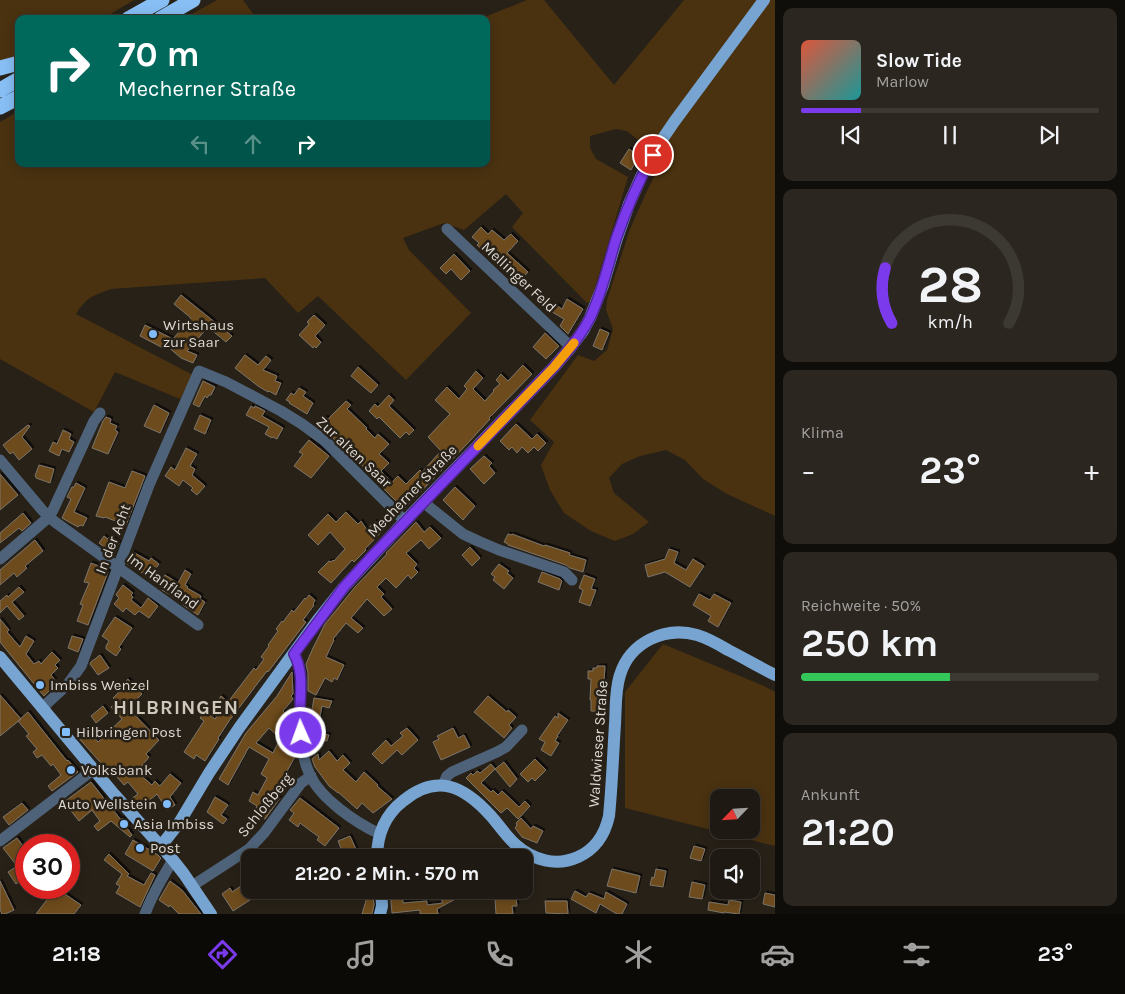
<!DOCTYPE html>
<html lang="de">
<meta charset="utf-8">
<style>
body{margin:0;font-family:Karla,sans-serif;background:#2b2620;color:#f1f3f6;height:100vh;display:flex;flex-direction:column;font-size:19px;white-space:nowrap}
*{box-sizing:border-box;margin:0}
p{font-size:16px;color:#a1a09f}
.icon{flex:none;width:28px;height:28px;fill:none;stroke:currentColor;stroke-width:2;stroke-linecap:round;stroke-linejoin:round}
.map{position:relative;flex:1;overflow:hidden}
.details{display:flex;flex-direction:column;gap:8px;padding:8px;background:#100e0a;width:350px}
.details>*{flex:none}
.top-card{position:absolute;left:15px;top:15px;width:475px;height:152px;border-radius:10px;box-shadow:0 2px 12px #0003,0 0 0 1px #3c3832;background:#00695c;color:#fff;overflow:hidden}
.needle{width:32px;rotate:245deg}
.controls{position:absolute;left:710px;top:789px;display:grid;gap:10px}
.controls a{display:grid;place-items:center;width:50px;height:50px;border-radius:10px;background:#1e1912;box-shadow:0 2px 12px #0003,0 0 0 1px #3c3832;font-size:25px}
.speed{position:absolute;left:15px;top:834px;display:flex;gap:10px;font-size:25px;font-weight:700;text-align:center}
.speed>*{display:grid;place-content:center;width:65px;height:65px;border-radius:50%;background:#1e1912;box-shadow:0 2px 12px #0003,0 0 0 1px #3c3832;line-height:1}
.speed .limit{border:8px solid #d22;background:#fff;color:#111}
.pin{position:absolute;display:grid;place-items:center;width:42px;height:42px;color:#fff;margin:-21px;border:2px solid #fff;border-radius:50%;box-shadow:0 1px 5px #0007}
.me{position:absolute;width:55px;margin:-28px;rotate:358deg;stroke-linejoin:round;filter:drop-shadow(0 0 4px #0008)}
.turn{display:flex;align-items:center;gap:18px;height:105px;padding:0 20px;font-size:22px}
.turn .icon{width:65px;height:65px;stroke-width:2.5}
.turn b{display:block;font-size:35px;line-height:42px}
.lanes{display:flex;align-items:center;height:48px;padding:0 20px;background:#0003;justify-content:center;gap:25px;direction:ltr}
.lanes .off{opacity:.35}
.big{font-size:38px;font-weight:700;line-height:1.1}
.details .card{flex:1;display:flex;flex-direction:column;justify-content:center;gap:8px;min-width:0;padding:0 18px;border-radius:10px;background:#2b2620}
.details .dial{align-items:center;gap:0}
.dial svg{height:130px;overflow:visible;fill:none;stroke:#3c3832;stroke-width:7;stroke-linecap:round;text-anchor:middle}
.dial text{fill:#f1f3f6;stroke:none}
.song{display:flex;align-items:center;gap:15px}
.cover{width:60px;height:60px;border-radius:8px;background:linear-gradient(135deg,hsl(10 70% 55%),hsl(180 70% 35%))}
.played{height:5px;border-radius:2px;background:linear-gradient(90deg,#7c3aed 20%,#3c3832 20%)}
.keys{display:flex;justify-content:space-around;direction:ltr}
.heat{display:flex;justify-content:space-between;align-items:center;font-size:28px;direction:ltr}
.charge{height:8px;border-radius:4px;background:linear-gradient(90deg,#34c759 50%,#3c3832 0)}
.trip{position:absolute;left:241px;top:849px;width:292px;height:50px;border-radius:10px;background:#1e1912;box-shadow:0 2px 12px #0003,0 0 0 1px #3c3832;font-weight:700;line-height:50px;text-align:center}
.tabs{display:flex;height:80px;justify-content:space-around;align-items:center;background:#0c0a07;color:#a1a09f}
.tabs .icon{width:35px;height:35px}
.tabs .active{color:#7c3aed}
.tabs b{font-size:22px;color:#f1f3f6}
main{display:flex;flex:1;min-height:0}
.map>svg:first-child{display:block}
.green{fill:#4a3210;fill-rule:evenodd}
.building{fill:#6d4c1c;stroke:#7c746a;filter:url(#shadow)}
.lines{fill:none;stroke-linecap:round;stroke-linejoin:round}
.minor{stroke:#4e6379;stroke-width:11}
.major{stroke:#77a4d1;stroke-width:12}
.highway{stroke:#87bef4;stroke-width:15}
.route-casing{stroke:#51269a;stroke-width:12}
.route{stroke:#7c3aed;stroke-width:9}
.slow{stroke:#f59e0b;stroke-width:9}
.poi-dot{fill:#80bdfa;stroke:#282118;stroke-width:2}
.labels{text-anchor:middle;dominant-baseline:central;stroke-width:5;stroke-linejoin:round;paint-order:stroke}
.street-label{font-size:15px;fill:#ddd9d3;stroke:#282118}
.poi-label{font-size:15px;fill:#ddd9d3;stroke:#282118;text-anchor:start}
.district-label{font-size:20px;font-weight:bold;letter-spacing:1px;fill:#d0c7bb;stroke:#282118}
</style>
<main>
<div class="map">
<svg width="775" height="914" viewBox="0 0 775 914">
<defs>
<filter id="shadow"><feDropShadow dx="2" dy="-2" stdDeviation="0" flood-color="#0009"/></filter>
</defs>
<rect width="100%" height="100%" fill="#282118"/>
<path class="green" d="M0 0H134L102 19H19V57L0 62Z
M217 0H243L257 19H183Z
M527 0H544L614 85 684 0H775V516L727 494 703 479 685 460 666 450 640 456 622 464 609 478 614 493 649 522 633 534 615 541 591 531 564 513 550 490 541 465 554 442 530 420 578 355 594 361 607 350 613 329 606 310 607 300 630 229 647 191 665 154 647 142 643 144 627 131 616 129 590 136V148L596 159 628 177 591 301 587 303 512 227 523 213 506 194 464 230 444 223 403 238 409 250 471 313 406 380 318 296 298 313 265 278 111 289C92 296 87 297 76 314L193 375 180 399 115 372 94 412 0 359V122L19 111V164H486V19H480Z
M663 644 764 686 775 692V846L625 808V692ZM719 798H751V830H719Z"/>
<path class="building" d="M629 149 639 156 631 170 620 163Z
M481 227 488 234 492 230 504 240 511 234 518 241 507 253 528 272 517 284 507 274 508 273 477 245 479 243 472 237Z
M454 254 470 271 461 280 451 269 446 274 440 268Z
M181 295 232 336 226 342 208 327 187 351 197 355 193 363 181 358 167 346 165 349 140 336 145 325 173 339 191 318 174 304Z
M567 299 583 309 568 334 560 326 564 319 552 312 556 305 562 309Z
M314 315 325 325 315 336 321 342 316 348 314 346 313 348 299 335 309 324 307 322Z
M600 329 609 333 602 350 593 346Z
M545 333 559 346 546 359 533 347Z
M245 355 258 365 266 356 271 360 263 370 277 376 275 381 281 383 276 395 269 391 268 392 258 386 235 368Z
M523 365 532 374 489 418 490 419 468 443 404 509 368 473 369 472 318 424 326 417 328 419 346 401 351 405 347 409 367 428 366 429 375 438 378 434 389 444 379 454 389 463 381 471 392 482 398 476 406 484 420 470 422 472 441 451 428 437 450 414 435 400 447 387 459 399 467 389 464 386 476 371 483 378 473 389 485 401 494 391 493 390 500 384 496 380 501 374 508 381Z
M358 367 378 385 371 393 351 376Z
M203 381 215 387 211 395H209L207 398 205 396 199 407 193 404Z
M299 388 306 392 303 396 313 403 307 414 289 403 290 402 286 400 291 393 294 395Z
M389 395 394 400 389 406 414 430 409 435 406 432 400 438 379 417 377 419 369 411 375 404 378 407Z
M154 405 169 413 160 433 144 426Z
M251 406 254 408 255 406 265 411 262 416 283 428 277 439 273 437 272 438 265 434 269 427 246 415Z
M200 415 211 420 205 434 194 429Z
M106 417 111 419 110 423 117 426 115 430 118 432 108 454 92 448 103 421Z
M516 424 532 439 537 434 546 443 538 451 534 447 528 453 522 447 517 453 512 447 509 450 500 441Z
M28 425 30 426 22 437 32 449 19 460 13 452 10 454 3 445Z
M63 430 71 434 69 439 74 442 69 452 62 449 59 456 49 451 53 442 57 444Z
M309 440 329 456 311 478 294 466 303 454 299 452Z
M186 448 197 454 190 466 195 469 192 475 205 486 197 495 191 490 193 488 183 480 179 486 165 476 171 467 175 470Z
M484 456 492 463 489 466 495 473 484 484 470 469Z
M39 465 54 469 50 483 36 478V477L35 476Z
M132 471 145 476 126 525 105 517 104 518 96 516 109 482 125 488Z
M0 474 18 495 0 510Z
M76 483 85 488 74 512 87 518 83 526 80 525 78 527 62 518 71 499 67 497 72 487H74Z
M455 487 475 506 463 520 443 500Z
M346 512 358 524 361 521 367 530 375 521 384 529 365 549 366 550 354 562 352 560 331 583 318 572 329 561 331 562 333 560 334 561 345 549 330 532 318 545 308 535 328 514 336 522Z
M23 513 31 523 22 531 19 528 0 543V533Z
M416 522 424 532 430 527 441 538 429 549 421 540 406 553 417 564 414 568 418 572 411 579 408 575 396 588 386 578 377 587 384 594 381 597 392 609 384 616 367 599 351 618 363 628 358 633 346 623 333 639 334 640 326 657 344 665 337 680 334 678 332 682 325 678 316 695 308 691V673L306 664 313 648 325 624 355 587 387 554 386 553Z
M508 534 512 535V534L544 546 545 545 570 553 569 555 586 560 583 572 570 568 566 565 508 545V544L504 542Z
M104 536 108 539 110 536 119 543 112 553 99 543Z
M35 540 43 551 25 566 27 568 17 577 14 573 0 585V570Z
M470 547 480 558 472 566 462 555Z
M669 549 678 552 674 563 686 570 693 559 704 566 690 587 665 572 648 577 645 565 665 559Z
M133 552 149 561 151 558 159 564 149 577 127 564Z
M91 563 104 568V570L108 572 88 625 77 621 83 605 80 604 89 583 84 582Z
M499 564 509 571 507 573 513 578 504 589 493 580 495 577 491 574Z
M185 570 191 574 185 585 188 587 187 588 201 596 200 599 205 602 198 615 183 605 184 603 162 590 164 587 159 583 165 575 178 583Z
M542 572 560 579 562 581 559 590 538 582Z
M584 575 595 579 591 589 596 590 590 606 579 602 583 590 579 588Z
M123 585 133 593 131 595 133 597 131 600 141 608 148 598 158 606 149 618 139 611 135 615 126 608 123 612 114 604 119 598 116 595 117 593Z
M19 587 24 592 12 602 24 616 19 620 7 606 0 613V601L7 595 8 597Z
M699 594 710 600 714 594 731 603 718 627 708 621 711 616 693 605Z
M309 595 315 600 313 604 314 605 303 620 306 622 268 672 267 671 229 721 218 738 219 739 205 761 196 755 194 759 184 752 204 721 200 718 205 711 215 719 224 707 217 702 221 696 228 702 254 668 256 670 264 659 261 657 269 646 268 645 278 631 276 629 282 621 283 622 292 610 294 612 305 598 306 599Z
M115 617 132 628 119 647 121 649 116 656 106 649V646L109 641 102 636Z
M0 619 9 630 7 632 20 647 26 636 34 641 26 654 34 664 39 661 41 664 52 652 60 660 55 665 58 668 51 675 55 680 50 684 53 687 44 696 0 642Z
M72 636 83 639 78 652 68 648Z
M100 655 109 668 98 675 90 664 91 662Z
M597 666H605L602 712 591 711V700H590L591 679H588V671H593V668H597Z
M292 672 293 694 291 696 293 699 283 711 292 720 293 730 283 741 269 728 256 743 273 753 279 741 290 748 287 752 295 757 274 794 280 798 265 819 253 813 257 806 249 801 253 792 258 795 267 778 261 774 269 759 249 747 228 785 219 779 246 733 277 696Z
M128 679 142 694 128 708 159 740 146 754 149 757 140 768 142 770 138 773 152 785 155 781 160 786 170 774 181 783 170 797 175 805 167 810 157 794 139 809 131 799 138 794 128 782 124 785 110 769 108 771 76 735 86 727 98 742 122 719 111 707 117 702 113 698 123 688 121 686Z
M0 695 21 719 0 736Z
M488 696 507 712 508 710 516 717 509 725 512 728 504 738 474 712Z
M314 698 332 701 329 708 322 706 319 722 322 723 320 733 329 735 327 741 317 739 318 748H311L310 733 308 732Z
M103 706 108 713 96 723 91 716Z
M28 712 67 761 68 760 78 772 52 791 48 786 61 775 53 764 51 766 42 755 37 758 33 752 37 749 26 736 29 734 18 721Z
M558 713 568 720 557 736H558L555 741 559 743 551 756 541 750 545 742 539 739 555 716 558 718Z
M407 728 418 740 402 755 397 750 382 764 372 754 386 740 391 746 403 736 400 733Z
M453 728 458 738 464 735 470 747 441 760 433 742 439 739 437 736Z
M329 751 337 761 343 755 350 763 343 770 356 782 364 772 378 785 377 786 392 799 373 813 362 803 357 809 338 792V793L329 786 315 767 312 759 318 754 319 760Z
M535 759 546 770 535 781 532 778 528 782 520 774Z
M504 762 517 779 510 787 495 769Z
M491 764 495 769 481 783 491 792 493 790 498 795 502 791 519 807 525 801 530 806 518 819 507 808 501 813 466 778 471 773 473 775 477 771 480 773Z
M91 782 121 820 122 818 129 825 127 828 132 835 130 837 111 821 98 831 94 826 100 821 92 810 79 821 64 802Z
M215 797 228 805 221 815 227 819 223 824 207 812Z
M300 798 339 828 325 846 317 840 319 837 300 823 298 827 289 820 294 813 290 810Z
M22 803 28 810 9 825 3 817Z
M521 818 531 829 533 826 543 831 537 843 522 837 515 828 517 825 516 823Z
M350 836 360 858H345L338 841Z
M17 838 26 850V877L16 884 8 872 17 866 3 848Z
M133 840 158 855 161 858 153 871 125 854Z
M694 846 705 849 701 861 690 858Z
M109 854 129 874 127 876 144 885 151 873 155 875 140 907 116 893 120 886 116 884 122 874 104 860Z
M612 869 640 876 636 893 607 886Z
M656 869 666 871 663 887 650 885 652 877 654 878Z
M0 881 14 910 5 914H2L0 909Z
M170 881 182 890 201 914H179L170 905 169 907 159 900Z
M692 882 705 885 702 899 689 897Z
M241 886 250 900 233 911 222 894 230 888 232 892Z
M56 888 81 905 74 914H36Z
M390 890H402L403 903 427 901V905L443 903 438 893 444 890H472L437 909 438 914H420V910L392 913Z
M575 891 586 897 589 893 604 899 606 892 627 904 622 914H617L600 904 596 913 571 899Z
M765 893 775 895V907L763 904Z
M368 894 373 896 374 905 372 914H362Z
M516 898 517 906H512L513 914H496L495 899Z
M729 900 741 902 739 914 724 912V913L708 910 709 902 728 905Z
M545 901H567L568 914 546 913Z"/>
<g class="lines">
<path class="minor" d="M447 229 571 347
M0 460 43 511 55 522 198 625
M423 502 463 534 478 541 499 550 564 572 572 580
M0 559 49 517 53 510 94 421 100 413
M294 653C304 671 300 690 300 710 299 731 301 756 310 775 321 799 356 823 380 834
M42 708 68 684 81 666 149 485 199 371 226 382 281 411 302 424 325 441 405 521
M443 785 447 776 452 772 497 752 506 747 522 730
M0 841 94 769
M192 886 249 849 264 833 301 783 311 776
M145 914C152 895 162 878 173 860"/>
<path class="major" d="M0 657 114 794 173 860 184 874 211 914
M161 846 179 823 209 773 239 728 317 621 344 587 405 521 554 367 571 347 583 331 590 318 603 285 616 241 629 204 642 175 657 147 674 122 764 0
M377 858C377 835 385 815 403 801 437 773 464 786 491 816 499 825 506 836 516 845 533 860 556 867 578 857 596 849 605 834 609 816 612 786 613 755 615 724 616 708 615 690 620 675 630 642 665 626 697 635 707 638 718 644 728 650 744 658 759 667 775 675
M380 914 382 906 381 890"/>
<path class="highway" d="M128 19 162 0
M160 19 193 0
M0 68 19 63
M0 90 19 79
M0 107 19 97"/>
</g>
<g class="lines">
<defs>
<path id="route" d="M301 733C300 726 300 720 300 713 300 692 304 672 294 654L344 587 372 556 554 367C567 352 580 337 590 318 602 293 608 265 616 239 626 210 638 182 653 155"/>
</defs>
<use href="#route" class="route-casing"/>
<use href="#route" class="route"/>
<path class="slow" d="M478 446 554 367 574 343"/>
</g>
<g class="poi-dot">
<circle cx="153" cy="334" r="5"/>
<circle cx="40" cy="685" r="5"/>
<rect x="61" y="727" width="10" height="10" rx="2.5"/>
<circle cx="71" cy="770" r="5"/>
<circle cx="167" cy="804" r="5"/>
<circle cx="124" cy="824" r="5"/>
<circle cx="140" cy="848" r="5"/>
</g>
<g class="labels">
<g class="street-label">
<text transform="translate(519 277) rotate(43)">Mellinger Feld</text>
<text transform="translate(354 452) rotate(43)">Zur alten Saar</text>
<text transform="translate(412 491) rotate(-46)">Mecherner Straße</text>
<text transform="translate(113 539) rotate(-69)">In der Acht</text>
<text transform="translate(163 581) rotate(36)">Im Hanfland</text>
<text transform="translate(598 744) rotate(-86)">Waldwieser Straße</text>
<text transform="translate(265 805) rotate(-51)">Schloßberg</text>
</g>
<g class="poi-label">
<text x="163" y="325">Wirtshaus<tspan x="163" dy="17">zur Saar</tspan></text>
<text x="50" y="685">Imbiss Wenzel</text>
<text x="76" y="732">Hilbringen Post</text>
<text x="81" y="770">Volksbank</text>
<text x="157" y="804" text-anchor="end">Auto Wellstein</text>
<text x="134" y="824">Asia Imbiss</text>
<text x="150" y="848">Post</text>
</g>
<g class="district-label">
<text x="176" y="707">HILBRINGEN</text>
</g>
</g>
</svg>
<div class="controls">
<a><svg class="needle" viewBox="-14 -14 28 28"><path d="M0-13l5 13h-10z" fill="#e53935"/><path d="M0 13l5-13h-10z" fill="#a1a09f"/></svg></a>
<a><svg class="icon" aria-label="sound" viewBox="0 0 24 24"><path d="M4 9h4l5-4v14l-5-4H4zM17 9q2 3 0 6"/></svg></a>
</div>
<div class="speed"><div class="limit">30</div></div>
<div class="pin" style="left:653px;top:155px;background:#d93025"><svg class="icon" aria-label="arrive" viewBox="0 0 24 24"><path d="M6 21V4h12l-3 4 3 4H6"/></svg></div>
<svg class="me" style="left:301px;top:733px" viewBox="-20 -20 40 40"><circle r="17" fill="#7c3aed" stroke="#fff" stroke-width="3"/><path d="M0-11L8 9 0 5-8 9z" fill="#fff"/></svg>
<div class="trip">21:20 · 2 Min. · 570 m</div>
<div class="top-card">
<div class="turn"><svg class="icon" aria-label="right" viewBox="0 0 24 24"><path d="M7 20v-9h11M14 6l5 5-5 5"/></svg><div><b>70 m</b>Mecherner Straße</div></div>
<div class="lanes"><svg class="icon off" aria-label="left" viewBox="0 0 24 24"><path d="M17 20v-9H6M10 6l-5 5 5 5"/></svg><svg class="icon off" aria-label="ahead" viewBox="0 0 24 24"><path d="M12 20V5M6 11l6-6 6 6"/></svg><svg class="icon" aria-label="right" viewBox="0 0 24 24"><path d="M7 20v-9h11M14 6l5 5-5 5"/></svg></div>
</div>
</div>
<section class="details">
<div class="card">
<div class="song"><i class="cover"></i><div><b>Slow Tide</b><p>Marlow</p></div></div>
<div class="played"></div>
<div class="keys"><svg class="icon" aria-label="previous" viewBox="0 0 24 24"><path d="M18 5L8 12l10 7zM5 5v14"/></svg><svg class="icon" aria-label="pause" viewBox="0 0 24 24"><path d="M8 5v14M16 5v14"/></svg><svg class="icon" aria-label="next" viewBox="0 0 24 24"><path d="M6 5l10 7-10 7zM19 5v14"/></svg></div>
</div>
<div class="card dial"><svg viewBox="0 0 100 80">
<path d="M14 69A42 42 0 1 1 86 69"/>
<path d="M14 69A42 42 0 0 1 10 35" stroke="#7c3aed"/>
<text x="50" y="56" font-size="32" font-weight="700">28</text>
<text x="50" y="72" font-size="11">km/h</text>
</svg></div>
<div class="card"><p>Klima</p>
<div class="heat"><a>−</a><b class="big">23°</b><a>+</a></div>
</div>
<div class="card"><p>Reichweite · 50%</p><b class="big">250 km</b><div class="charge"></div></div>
<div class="card"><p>Ankunft</p><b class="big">21:20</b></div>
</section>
</main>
<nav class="tabs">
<b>21:18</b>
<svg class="icon active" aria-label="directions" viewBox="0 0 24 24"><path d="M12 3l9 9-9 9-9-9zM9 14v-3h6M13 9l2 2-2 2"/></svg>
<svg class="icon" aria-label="music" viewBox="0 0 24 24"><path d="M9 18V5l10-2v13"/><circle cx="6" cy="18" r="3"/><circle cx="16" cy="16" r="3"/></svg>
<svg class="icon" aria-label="phone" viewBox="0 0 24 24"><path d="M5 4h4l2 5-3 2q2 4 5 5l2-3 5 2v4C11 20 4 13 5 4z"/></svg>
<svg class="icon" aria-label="climate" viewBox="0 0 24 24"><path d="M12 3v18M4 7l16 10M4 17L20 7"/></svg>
<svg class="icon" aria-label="car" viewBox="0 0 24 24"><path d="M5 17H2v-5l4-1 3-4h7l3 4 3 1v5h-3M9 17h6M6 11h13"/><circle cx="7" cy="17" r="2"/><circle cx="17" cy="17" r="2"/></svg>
<svg class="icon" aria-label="filters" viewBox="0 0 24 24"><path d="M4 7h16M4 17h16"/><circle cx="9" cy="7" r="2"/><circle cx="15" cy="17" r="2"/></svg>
<b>23°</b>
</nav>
